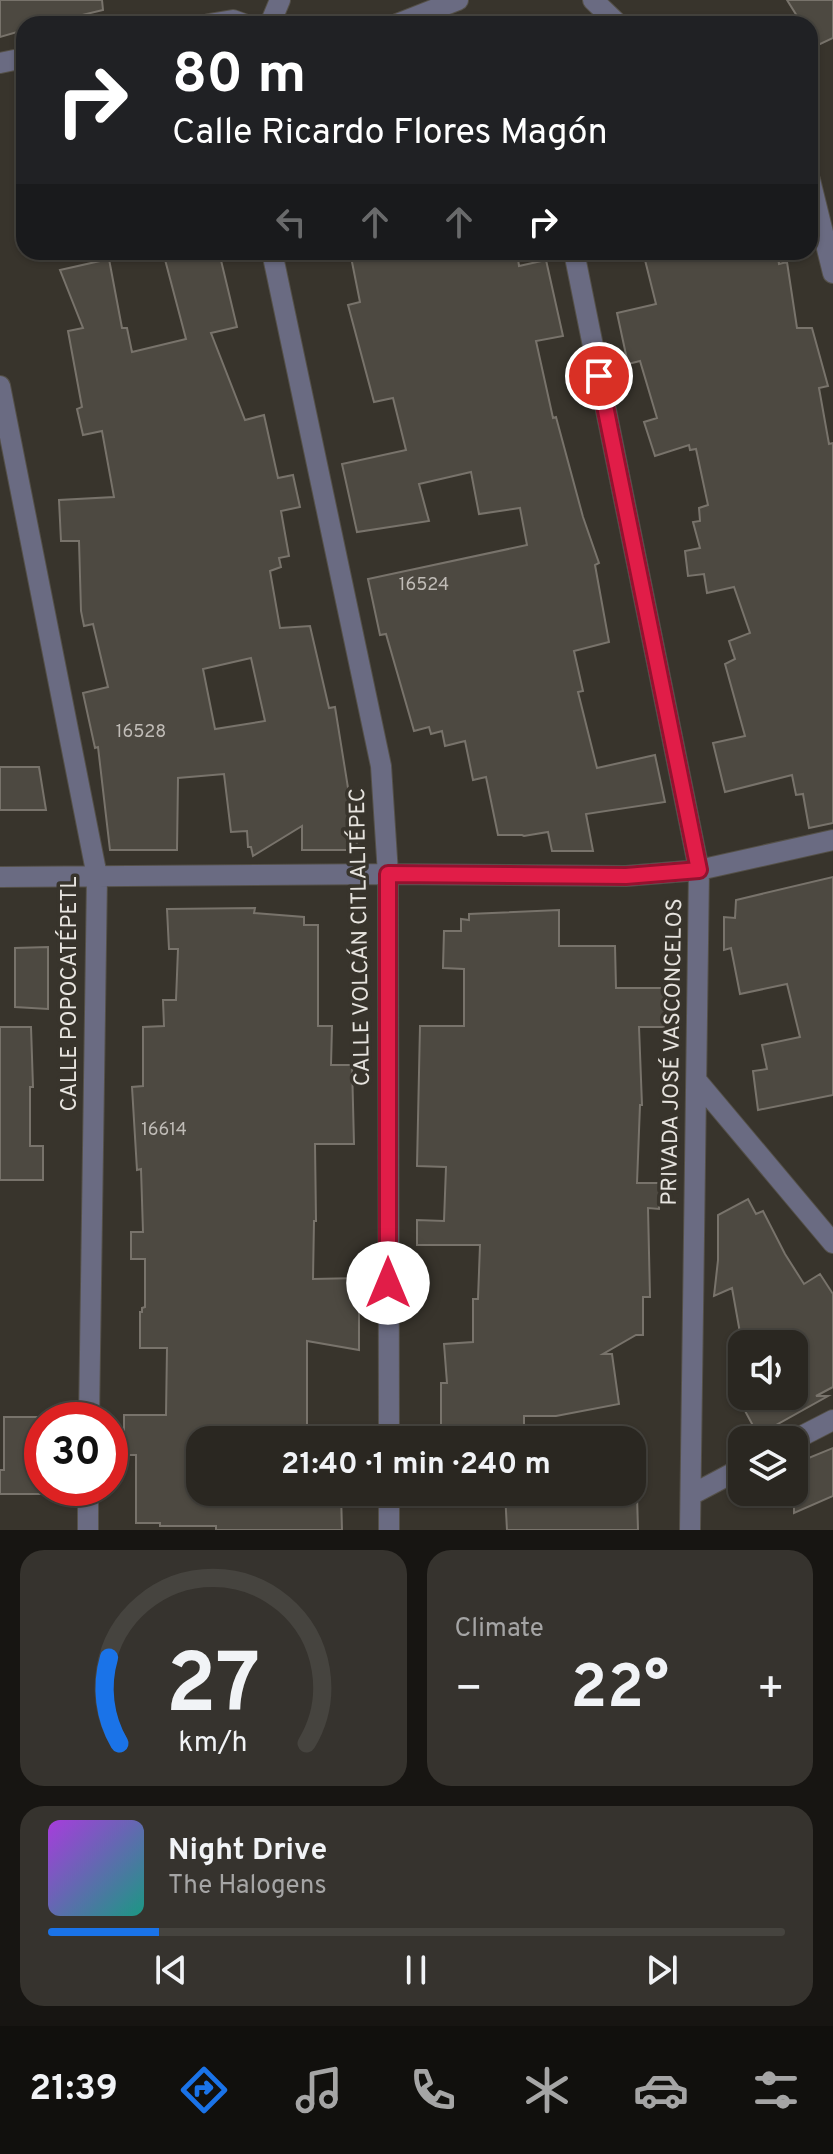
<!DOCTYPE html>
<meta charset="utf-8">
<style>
body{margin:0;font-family:Overpass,sans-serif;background:#36332e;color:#f1f3f6;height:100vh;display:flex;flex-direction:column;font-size:30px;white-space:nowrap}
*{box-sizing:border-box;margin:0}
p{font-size:26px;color:#a5a5a5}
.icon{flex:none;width:44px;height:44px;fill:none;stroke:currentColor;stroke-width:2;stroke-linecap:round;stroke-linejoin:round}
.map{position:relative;height:1530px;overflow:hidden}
.side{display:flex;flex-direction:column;gap:20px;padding:20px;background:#171512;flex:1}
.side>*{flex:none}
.hud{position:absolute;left:16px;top:16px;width:802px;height:244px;border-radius:24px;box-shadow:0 2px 6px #0004,0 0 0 2px #46443f;background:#202124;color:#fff;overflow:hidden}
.buttons{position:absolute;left:728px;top:1330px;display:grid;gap:16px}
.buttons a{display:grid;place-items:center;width:80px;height:80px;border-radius:16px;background:#2a2721;box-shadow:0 2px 6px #0004,0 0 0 2px #46443f;font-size:40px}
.speed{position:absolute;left:24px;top:1402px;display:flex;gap:16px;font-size:40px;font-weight:700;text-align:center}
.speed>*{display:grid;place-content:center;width:104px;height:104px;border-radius:50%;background:#2a2721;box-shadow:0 2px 6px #0004,0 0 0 2px #46443f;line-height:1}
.speed .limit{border:12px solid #d22;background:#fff;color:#111}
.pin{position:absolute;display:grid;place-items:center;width:68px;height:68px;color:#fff;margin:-34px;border:4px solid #fff;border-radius:50%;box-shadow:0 2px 8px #0007}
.me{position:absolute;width:88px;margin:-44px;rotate:0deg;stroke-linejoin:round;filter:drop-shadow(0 0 6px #0008)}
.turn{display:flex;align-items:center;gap:28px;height:168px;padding:0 24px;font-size:36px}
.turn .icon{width:104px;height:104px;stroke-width:2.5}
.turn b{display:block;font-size:56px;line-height:68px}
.lanes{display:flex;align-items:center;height:76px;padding:0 24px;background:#0003;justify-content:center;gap:40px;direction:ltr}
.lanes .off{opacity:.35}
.big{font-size:60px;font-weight:700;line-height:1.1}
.side .card{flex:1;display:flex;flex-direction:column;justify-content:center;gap:12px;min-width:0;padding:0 28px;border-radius:24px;background:#36332e}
.side .dial{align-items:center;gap:0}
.dial svg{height:208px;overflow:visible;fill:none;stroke:#46443f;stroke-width:7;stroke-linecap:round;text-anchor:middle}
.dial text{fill:#f1f3f6;stroke:none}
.song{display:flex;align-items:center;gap:24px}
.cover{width:96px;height:96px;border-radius:12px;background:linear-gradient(135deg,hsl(280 70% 55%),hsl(170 70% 35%))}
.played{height:8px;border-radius:4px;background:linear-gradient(90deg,#1a73e8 15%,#46443f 15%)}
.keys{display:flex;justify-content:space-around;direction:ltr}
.heat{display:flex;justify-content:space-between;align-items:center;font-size:44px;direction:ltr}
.side .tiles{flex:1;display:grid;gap:20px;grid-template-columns:1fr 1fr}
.card:last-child{grid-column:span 2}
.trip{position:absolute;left:186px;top:1426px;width:460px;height:80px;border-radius:24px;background:#2a2721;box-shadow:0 2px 6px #0004,0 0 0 2px #46443f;font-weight:700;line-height:80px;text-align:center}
.menu{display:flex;height:128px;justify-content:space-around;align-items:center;background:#11100d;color:#a5a5a5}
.menu .icon{width:56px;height:56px}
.menu .on{color:#1a73e8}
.menu b{font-size:36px;color:#f1f3f6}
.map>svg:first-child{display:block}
.building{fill:#4d4941;stroke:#78736b;stroke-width:2;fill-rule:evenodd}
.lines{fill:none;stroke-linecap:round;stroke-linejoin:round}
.street-casing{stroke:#545048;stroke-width:22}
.street{stroke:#6a6b82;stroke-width:20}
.route-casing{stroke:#92132f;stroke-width:20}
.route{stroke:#e11d48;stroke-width:14}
.labels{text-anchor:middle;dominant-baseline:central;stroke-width:7;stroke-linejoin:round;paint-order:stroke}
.number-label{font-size:18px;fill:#c0bcb7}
.street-label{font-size:22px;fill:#e6e3de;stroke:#38342c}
</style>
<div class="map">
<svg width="833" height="1530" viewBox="0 0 833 1530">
<rect width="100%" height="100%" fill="#38342c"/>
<path class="building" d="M0 0H102L103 10 45 24H24V30L0 37Z
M787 0H833V38L816 46 810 36V24H802Z
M163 252H219L237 327 211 333 245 420 264 415 278 478 293 475 300 507 281 511 289 556 279 558 281 567 270 571 280 628 310 626 329 708 335 707 358 850H302V826L253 856 251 847H248L247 831 231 832 224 774 178 778 177 850H110L98 747 95 748 83 693 108 687 93 624 84 626 81 611 79 541H61L59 500 114 497 102 431 83 435 77 409 82 407 68 331 83 328 60 270 109 259 122 328H127L132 352 186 339ZM251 658 265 721 215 729 203 669Z
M350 252H517L519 266 546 260 563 336 536 341 553 418 556 417 583 517 599 563 595 565 609 642 574 651 583 691 578 692 597 768 655 755 665 802 586 814 593 851H552L548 832 524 836 522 835H498L486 777 473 780 465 741 445 746 442 731 431 734 429 727 414 731 386 634 380 635 368 579 527 545 520 508 479 514 471 472 419 484 429 521 357 532 342 464 406 450 393 398 374 402 348 305 360 302Z
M643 252H777L779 264 787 262 797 328H812L828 386 819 388 829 444 833 443V823L809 828 803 794 796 795 792 775 725 792 713 743 745 736 725 664 735 659 729 641 750 633 734 587 707 593 704 574 688 576 685 551 700 548 693 522 700 521 699 508 708 505 696 449 690 450 689 445 655 456 644 422 657 418 640 361 628 364 617 313 656 304Z
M0 767H39L46 810H0Z
M833 877V1095L758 1110 753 1071 767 1069 762 1045 800 1037 787 984 740 994 731 948 724 950V917L735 918 736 900Z
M255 908 254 913 304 917V925H318V1026H332L331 1065H352L354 1144H315L316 1221H314L313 1279 359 1278V1350L307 1341V1440H200V1492L341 1494 342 1530H216V1526H160V1523H136V1455H124V1415H166L167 1348H140V1312H142V1308L145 1307V1259H131V1232H143L141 1169 137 1170 132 1087 143 1086V1027L164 1026 163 1000H176L178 949H169L167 909Z
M559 910V946H615L616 988H668L667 1023H664V1027H639L642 1105H640L637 1183H660L659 1209 648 1208 650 1297H643V1335H636L603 1354H612L619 1404 556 1416H524V1440H486V1434L441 1438V1383H447L444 1344 473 1342V1299H478L480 1245H417V1220L444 1221 446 1167 417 1166 420 1026H464V969L443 968 444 931H461V919L469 920V914Z
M48 947V1009L15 1007V948Z
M0 1027H31L33 1087H30V1146H43V1180H0Z
M748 1199 756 1214 763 1211 785 1254 804 1284 820 1274 833 1294V1387L816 1396H828L758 1435 737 1396H794V1344H742L732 1288 714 1296 718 1260V1215Z
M4 1417H42L41 1494H0V1470H4Z
M833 1448V1496L794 1513V1464Z
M505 1492H539V1495L587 1496 637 1495 638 1530H507Z"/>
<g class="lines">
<defs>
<path id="street" d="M593 0 618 24
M209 24 233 20 244 24
M270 24 280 0
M397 24 458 0
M0 63 24 58
M810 180 833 273
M272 252 381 766 388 874 389 1440
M574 252 699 870 690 1530
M0 386 97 876 89 1420
M0 877 388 874 626 876 699 870 833 840
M697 1081 833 1243
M794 1440 833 1420
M389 1492V1530
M691 1495 742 1468
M88 1530V1488"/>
</defs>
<use href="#street" class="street-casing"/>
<use href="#street" class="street"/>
</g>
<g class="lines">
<defs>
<path id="route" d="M388 1283V874L626 876 699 870 599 376"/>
</defs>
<use href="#route" class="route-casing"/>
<use href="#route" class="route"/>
</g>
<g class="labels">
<g class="number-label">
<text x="424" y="585">16524</text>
<text x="141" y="732">16528</text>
<text x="164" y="1130">16614</text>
</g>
<g class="street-label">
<text transform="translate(361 937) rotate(-91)">CALLE VOLCÁN CITLALTÉPEC</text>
<text transform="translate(70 994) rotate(-90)">CALLE POPOCATÉPETL</text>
<text transform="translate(673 1052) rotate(-89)">PRIVADA JOSÉ VASCONCELOS</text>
</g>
</g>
</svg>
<div class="buttons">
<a><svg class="icon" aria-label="sound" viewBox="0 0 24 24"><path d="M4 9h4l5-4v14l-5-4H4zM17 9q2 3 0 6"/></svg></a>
<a><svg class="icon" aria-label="layers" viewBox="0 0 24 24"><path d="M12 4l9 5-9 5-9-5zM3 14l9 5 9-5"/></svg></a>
</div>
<div class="speed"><div class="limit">30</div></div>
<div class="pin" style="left:599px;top:376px;background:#d93025"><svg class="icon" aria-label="arrive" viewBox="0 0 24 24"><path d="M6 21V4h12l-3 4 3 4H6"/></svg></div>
<svg class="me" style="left:388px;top:1283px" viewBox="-20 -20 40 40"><circle r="19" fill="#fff"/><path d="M0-13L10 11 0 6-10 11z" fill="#e11d48"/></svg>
<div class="trip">21:40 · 1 min · 240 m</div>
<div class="hud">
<div class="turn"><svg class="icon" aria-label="right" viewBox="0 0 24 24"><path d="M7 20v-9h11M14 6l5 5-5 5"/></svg><div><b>80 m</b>Calle Ricardo Flores Magón</div></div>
<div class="lanes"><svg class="icon off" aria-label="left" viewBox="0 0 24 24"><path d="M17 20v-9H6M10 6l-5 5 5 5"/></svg><svg class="icon off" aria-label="ahead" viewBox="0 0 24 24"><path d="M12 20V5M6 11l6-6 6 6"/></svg><svg class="icon off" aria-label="ahead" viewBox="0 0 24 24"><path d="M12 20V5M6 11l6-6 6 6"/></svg><svg class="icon" aria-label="right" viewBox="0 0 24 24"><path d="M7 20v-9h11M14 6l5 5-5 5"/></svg></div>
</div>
</div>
<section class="side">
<div class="tiles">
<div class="card dial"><svg viewBox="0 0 100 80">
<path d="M14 69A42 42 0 1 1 86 69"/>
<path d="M14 69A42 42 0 0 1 10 36" stroke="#1a73e8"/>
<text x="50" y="56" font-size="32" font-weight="700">27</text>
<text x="50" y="72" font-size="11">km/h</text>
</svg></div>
<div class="card"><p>Climate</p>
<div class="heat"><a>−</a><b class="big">22°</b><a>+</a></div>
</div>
<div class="card">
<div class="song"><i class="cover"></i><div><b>Night Drive</b><p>The Halogens</p></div></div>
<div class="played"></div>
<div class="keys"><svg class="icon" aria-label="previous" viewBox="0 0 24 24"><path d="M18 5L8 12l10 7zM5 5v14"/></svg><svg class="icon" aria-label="pause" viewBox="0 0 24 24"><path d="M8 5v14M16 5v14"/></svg><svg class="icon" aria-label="next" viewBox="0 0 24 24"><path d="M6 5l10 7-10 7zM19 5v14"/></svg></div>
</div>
</div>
</section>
<nav class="menu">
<b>21:39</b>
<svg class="icon on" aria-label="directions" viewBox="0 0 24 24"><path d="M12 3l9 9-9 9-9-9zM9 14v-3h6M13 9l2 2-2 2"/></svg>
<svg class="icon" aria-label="music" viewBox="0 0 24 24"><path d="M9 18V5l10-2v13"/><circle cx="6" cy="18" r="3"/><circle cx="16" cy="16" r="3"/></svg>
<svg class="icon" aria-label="phone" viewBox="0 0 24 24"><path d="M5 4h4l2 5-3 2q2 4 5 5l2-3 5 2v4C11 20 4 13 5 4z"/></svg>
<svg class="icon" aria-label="climate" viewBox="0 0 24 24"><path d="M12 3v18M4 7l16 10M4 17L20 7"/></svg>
<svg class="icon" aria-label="car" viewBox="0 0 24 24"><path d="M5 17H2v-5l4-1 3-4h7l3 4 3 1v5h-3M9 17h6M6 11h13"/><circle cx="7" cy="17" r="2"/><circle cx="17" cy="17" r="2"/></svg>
<svg class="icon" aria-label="filters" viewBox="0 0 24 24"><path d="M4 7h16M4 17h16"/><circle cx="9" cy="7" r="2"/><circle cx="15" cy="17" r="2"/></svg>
</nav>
